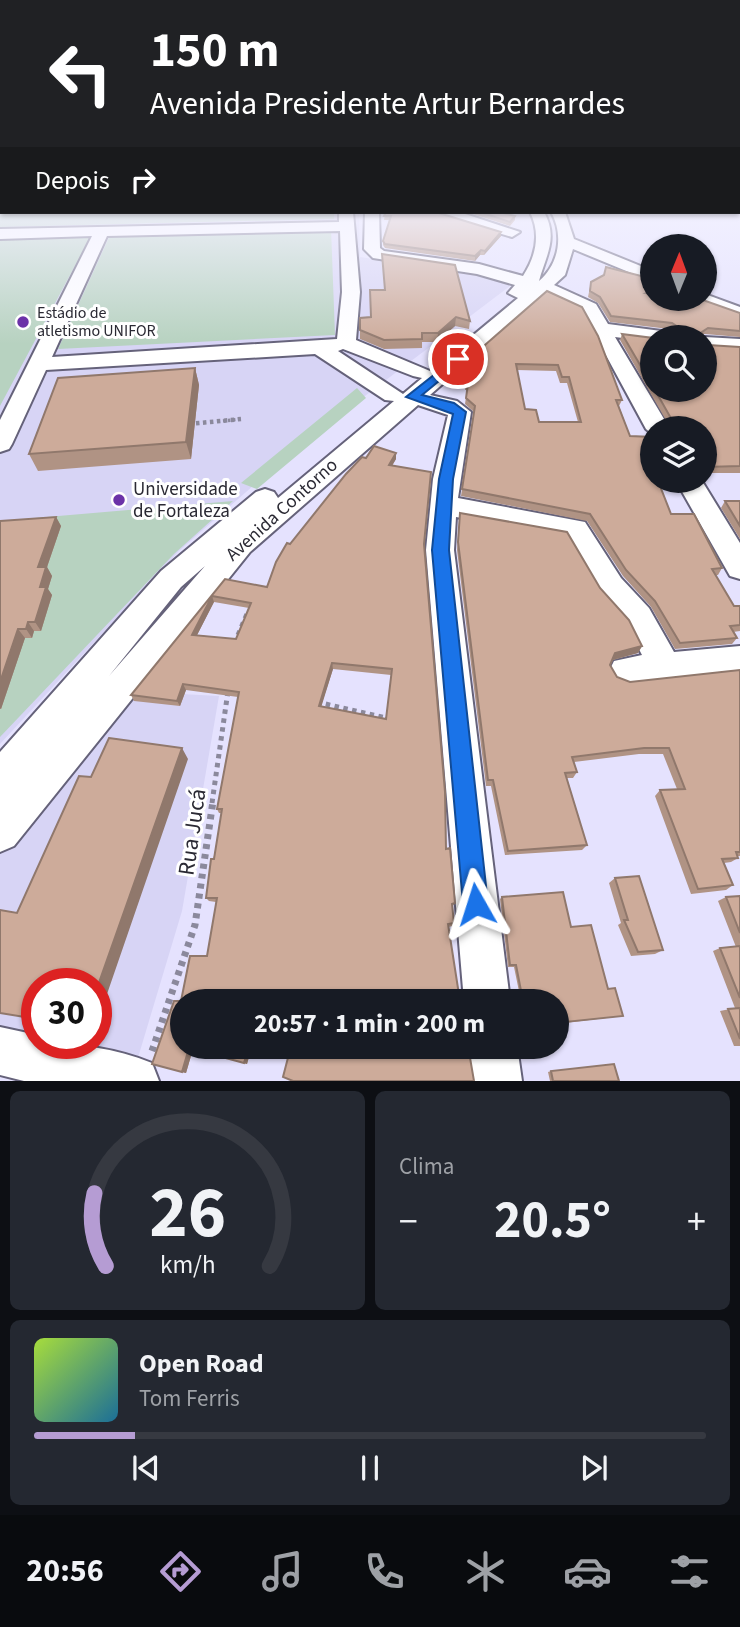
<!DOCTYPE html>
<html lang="pt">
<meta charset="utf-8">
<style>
body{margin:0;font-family:"Source Sans 3",sans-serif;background:#242831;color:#f1f3f6;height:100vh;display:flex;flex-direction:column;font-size:26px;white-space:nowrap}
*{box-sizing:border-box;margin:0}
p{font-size:23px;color:#9ea1a6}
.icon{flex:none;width:38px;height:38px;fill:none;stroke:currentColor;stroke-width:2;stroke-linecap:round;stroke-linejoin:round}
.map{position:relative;height:1081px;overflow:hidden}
.side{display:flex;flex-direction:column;gap:10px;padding:10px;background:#0d0f14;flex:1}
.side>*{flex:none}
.guide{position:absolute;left:0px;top:0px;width:740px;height:214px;box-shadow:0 2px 5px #0004;background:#202124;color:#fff;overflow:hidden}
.needle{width:46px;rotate:1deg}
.fabs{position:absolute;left:640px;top:234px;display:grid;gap:14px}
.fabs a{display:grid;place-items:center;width:77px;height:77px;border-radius:50%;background:#171b24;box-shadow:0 2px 5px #0004;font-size:35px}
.speed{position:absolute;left:21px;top:968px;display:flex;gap:14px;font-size:35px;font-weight:700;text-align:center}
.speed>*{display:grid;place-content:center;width:91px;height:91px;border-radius:50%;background:#171b24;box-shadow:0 2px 5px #0004;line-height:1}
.speed .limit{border:10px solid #d22;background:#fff;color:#111}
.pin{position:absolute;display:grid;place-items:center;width:60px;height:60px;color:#fff;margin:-30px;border:4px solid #fff;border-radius:50%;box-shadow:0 2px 7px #0007}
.me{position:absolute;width:77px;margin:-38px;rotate:354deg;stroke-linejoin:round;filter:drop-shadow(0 0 5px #0008)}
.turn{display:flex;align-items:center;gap:24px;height:147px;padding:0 35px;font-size:32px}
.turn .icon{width:91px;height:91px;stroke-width:2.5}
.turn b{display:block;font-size:49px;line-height:60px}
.then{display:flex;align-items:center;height:66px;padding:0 35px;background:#0003;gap:14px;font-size:26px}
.big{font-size:52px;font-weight:700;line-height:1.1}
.side .card{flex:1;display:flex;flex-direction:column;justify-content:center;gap:10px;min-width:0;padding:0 24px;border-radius:10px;background:#242831}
.side .dial{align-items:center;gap:0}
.dial svg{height:182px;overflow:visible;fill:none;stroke:#363941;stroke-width:7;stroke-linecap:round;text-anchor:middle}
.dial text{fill:#f1f3f6;stroke:none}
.song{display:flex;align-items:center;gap:21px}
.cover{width:84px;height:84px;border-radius:10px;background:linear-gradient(135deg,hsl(80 70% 55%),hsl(200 70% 35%))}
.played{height:7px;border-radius:4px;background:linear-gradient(90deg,#b59cd3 15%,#363941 15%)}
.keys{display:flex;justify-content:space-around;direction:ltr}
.heat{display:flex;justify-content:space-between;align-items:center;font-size:38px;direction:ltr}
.side .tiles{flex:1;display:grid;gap:10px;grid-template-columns:1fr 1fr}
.card:last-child{grid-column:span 2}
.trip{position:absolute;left:170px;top:989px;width:399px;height:70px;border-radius:35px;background:#171b24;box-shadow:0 2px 5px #0004;font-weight:700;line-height:70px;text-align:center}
.dock{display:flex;height:112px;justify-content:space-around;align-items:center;background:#090b0e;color:#9ea1a6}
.dock .icon{width:49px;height:49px}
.dock .current{color:#b59cd3}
.dock b{font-size:32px;color:#f1f3f6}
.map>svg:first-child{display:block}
.built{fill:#d7d4f5;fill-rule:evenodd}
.green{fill:#b7d2c0}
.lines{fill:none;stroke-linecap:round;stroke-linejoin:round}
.minor-casing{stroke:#65627a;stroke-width:4}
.path-far3{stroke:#8b899c;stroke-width:3.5;stroke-dasharray:2.5 2.5;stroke-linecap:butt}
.path-far2{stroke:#8b899c;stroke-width:4.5;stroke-dasharray:3.5 3.5;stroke-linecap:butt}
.path-far1{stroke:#8b899c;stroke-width:5;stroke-dasharray:4.5 4.5;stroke-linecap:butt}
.path{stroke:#8b899c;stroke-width:7;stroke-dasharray:5 5;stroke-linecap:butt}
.minor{fill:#fff;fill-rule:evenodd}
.wall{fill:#b09384;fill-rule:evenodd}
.shaded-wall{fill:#90786c}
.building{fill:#cdab9a;stroke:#90786c;stroke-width:2;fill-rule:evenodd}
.route{fill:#1a73e8;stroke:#114b97;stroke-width:2}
.poi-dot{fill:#6b32a8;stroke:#fff;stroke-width:2.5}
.labels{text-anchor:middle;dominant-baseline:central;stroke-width:6;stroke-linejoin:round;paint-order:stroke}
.far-poi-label{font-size:16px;fill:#2a2933;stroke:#fff;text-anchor:start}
.poi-label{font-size:19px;fill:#2a2933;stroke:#fff;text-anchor:start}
.street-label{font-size:19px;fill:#2a2933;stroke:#fff}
.near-street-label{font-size:23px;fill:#2a2933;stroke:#fff}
</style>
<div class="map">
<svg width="740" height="1081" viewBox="0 0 740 1081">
<rect width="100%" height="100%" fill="#e5e2fe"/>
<path class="built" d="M0 192 2 212H359L360 257 490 277 510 286 295 449 179 551 0 744Z
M105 690 219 696 182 911 131 1081 0 1054V816ZM37 984H96V1043H37Z"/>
<path class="green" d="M0 192 2 212H334V219L0 227Z
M331 228 335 335 58 349 111 233Z
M92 234 0 406V237Z
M357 388 366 398 257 489 241 483Z
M233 501 174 554 0 737V521Z"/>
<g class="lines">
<defs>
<path id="minor" d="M339 212H353L360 292 356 340 430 371 518 298 508 293 515 285 477 274 373 258 364 249 365 212H379L380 248 384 251 479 264 523 276C536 256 541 234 530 212H544C559 239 545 257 539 281 559 264 564 235 551 212H565L574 239 653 271V282L573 249 565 275 554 285 596 304 608 324 669 332 679 338H653V342L615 337 670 429H653V435L646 429 582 311 545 294 430 395 457 401 471 412 458 498 585 522 621 578 649 608 674 652 740 646V674L626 686 614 681 609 671 614 661 642 655 627 626 599 594 566 537 456 517 454 550 510 1001H464L426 550 433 479 448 415 418 405 250 552 14 846 0 852V752L161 571 256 492 265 489 274 492 278 498 394 401 385 400 315 354 46 370 12 444 9 449 0 452V420L92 236 0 239V229L339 222ZM340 231 342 292 337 339 52 357 107 236ZM343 349 413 376 422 378 403 394 338 351ZM205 566 109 676 181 587Z
M437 212H459L520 232 512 237 439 215Z
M705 294 740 307V320L699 303 696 299H705Z
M705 337 740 339V351L705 349V338H702Z
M676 481H702L740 543V579L730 576Z
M0 1027 37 1035V1043C76 1043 115 1048 152 1063L159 1081H24L0 1075Z
M469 1046H517L522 1081H472Z"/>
</defs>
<use href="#minor" class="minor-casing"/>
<path class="path-far3" d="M223 421 241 419"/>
<path class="path-far2" d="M189 424 241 419"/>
<path class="path-far1" d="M238 635 247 614
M317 702 390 719
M212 803 228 691"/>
<path class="path" d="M152 1051 195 925 213 801"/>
<use href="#minor" class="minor"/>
</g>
<path class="wall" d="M382 212H438L439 213 501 236 484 255H480L475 261 385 248 383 245V241L390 220H384L385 214H382Z
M467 212H499L515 216V220L510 226Z
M382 254 470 321 469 329 455 326 437 342H422V348L384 349 360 339V318L370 317 385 290Z
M591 282 653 299 740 313V337L705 334H677L669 329 610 322 598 303 588 297Z
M547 291 622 400 619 406 630 436 653 437V481L671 514 722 568 718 575H715L734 606H740V631L733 632 737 638 732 644 675 649 651 607 623 576 587 521 461 496 474 412 465 404 467 390H465L466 384ZM517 370 556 371 560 383H567L578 422H539L525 409Z
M622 334 653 338V390H705L708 345 740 347V473H705V429H671L620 340Z
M195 368 199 385 191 459 38 471 29 454Z
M366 458 396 459 392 466 424 544 446 849 455 903 452 907 454 923 453 926 448 927 182 1046H252L247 1064 193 1049 186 1073 182 1072 181 1001 207 956 216 902 209 901 206 898 222 813H219L217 809 238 697 186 690 180 706 134 701 131 695 225 579 267 587 290 544ZM214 602 249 608 236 639 197 635ZM333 669 391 675 386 719 321 706Z
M725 501H740V539L721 508Z
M460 513 600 588 642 646 638 653 613 660 610 665 617 677 630 682 740 670V856H738V858L731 862 724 863 733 885 726 890 691 894 655 796 660 790 677 789 663 754H639L574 762 577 772 573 778H567L587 845 582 850 505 855 491 786H486L457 550Z
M56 517 61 526 47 567 52 576 48 589 52 595 41 631H34L32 638H25L1 709H0V521Z
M615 878 663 950 655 954 631 956 618 925 621 923 609 883Z
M740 896V1046H734L720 1011 735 1008 713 951 720 948 736 947 718 901 726 897Z
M502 897 571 927 623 1016 556 1024V1001H521L514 967H508L500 899Z
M551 1071 619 1081H550L548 1072Z"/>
<path class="shaded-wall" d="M501 232V236L484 255 485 251Z
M481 250 480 255 475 261V256Z
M456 317 455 326 437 342 438 333Z
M195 368 199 385 191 459 186 442Z
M396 453V459L388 472 389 465Z
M56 517 61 526 47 567 52 576 48 589 52 595 41 631 35 622 40 587 38 567Z
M212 596 214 602 194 641 192 635Z
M28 622 34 631 32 638 26 629Z
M18 629 25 638 1 709 0 708V682Z
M642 646 638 653 612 660 615 653Z
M332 663 333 669 320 711 319 706Z
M183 684 186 690 180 706 177 701Z
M182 748 188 759 96 1026V991Z
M249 1046H252L247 1064 244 1063Z
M189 1048 193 1049 186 1073 182 1072Z"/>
<path class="building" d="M386 212H438L439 213 501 232 485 251 481 250 475 256 385 244 383 241 391 216H384Z
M480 212H499L515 216 510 222Z
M382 254 455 265 470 321 456 317 438 333H422V339L384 340 360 330V318L371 317 370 290H385Z
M606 267 653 279V289L646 293H653V299H700L740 313V331L708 328 702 332 704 338H656L658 334H682L684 331 672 323 611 316 600 297 590 291 591 282 604 275Z
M547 291 582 307 598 336 622 400H616L630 436 653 437V463H650L653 469V481H658L671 514H694L722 568 712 569 734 606H740V625L730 626 737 638 680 643 655 601 626 570 590 514 462 489 475 406 466 398 468 384H466L478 351ZM516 364 558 365 562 377H569L581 422H539L536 410 525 409Z
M622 334 653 338V387Z
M705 340 708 345 740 347V466L705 467V429H677L655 390H705Z
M195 368 186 442 29 454 58 378Z
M374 446 396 453 389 465 431 472 424 544 445 792 446 849 450 848 455 903 452 904 454 923 448 924 460 1001H182V1046H249L244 1063 189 1048 182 1072 152 1064 174 1001H181L190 956H207L217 898H206L211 859H214L222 809H217L239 692 183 684 177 701 131 695 225 579 267 587 276 562 287 543 290 544 346 474 362 457 366 458ZM212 596 251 603 236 639 192 635ZM332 663 392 669 386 719 319 706Z
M725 501H740V526Z
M460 513 567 532 600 588 629 620 642 646 615 653 610 665 617 677 630 682 740 670V852H736L738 858 722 859 733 885 698 889 660 790 685 789 669 748H644L572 757 577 772 565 773 587 845 508 851 493 780H488L458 542Z
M56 517 38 567H46L40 587H46L35 622H28L26 629H18L0 682V521Z
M109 738 182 748 96 991V984H37V1019L0 1013V910L17 913 79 776 91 777Z
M639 876 663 950 638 952 624 920H628L615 878Z
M563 892 571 927 591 925 608 989 615 988 623 1016 556 1023V1001H523L516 965H510L502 897Z
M740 896V933L726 897Z
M740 946V998L720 948Z
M740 1008V1039L728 1009Z
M278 1046H468L474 1081H293L283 1077 290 1050Z
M614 1064 619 1081H553L551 1071Z"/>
<linearGradient id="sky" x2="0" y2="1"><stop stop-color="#8bb3de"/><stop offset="0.56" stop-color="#f3f2ff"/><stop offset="1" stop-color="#f3f2ff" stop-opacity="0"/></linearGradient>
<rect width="740" height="344" fill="url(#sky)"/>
<path class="route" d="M458 356 464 359 462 362 422 395 454 403 466 412 453 479 449 550 488 904 484 913 476 916 467 913 463 904 432 550 439 479 453 414 406 397Z"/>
<g class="poi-dot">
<circle cx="23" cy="322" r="7"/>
<circle cx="119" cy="500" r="7"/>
</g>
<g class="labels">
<g class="far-poi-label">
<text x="37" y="313">Estádio de<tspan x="37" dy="18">atletismo UNIFOR</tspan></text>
</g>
<g class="poi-label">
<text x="133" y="489">Universidade<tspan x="133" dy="22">de Fortaleza</tspan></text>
</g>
<g class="street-label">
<text transform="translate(282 510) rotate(-42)">Avenida Contorno</text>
</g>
<g class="near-street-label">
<text transform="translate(192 832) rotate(-82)">Rua Jucá</text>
</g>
</g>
</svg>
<div class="fabs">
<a><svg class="needle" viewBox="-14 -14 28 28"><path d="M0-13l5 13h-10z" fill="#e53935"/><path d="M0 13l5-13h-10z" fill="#9ea1a6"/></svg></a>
<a><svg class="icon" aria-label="search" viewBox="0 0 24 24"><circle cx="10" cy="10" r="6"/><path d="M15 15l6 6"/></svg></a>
<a><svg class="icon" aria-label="layers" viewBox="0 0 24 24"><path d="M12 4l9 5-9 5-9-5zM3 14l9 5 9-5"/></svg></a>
</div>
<div class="speed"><div class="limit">30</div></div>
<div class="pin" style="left:458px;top:359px;background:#d93025"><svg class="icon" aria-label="arrive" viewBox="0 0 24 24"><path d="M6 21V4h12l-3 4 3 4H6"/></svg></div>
<svg class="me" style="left:476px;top:904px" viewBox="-20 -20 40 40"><path d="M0-17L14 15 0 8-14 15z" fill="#1a73e8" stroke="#fff" stroke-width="4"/></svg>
<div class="trip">20:57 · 1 min · 200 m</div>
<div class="guide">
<div class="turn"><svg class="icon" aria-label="left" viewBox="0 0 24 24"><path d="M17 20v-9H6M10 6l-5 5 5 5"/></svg><div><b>150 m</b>Avenida Presidente Artur Bernardes</div></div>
<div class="then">Depois<svg class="icon" aria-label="right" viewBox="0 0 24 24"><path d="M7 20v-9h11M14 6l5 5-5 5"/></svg></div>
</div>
</div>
<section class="side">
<div class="tiles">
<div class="card dial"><svg viewBox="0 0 100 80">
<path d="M14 69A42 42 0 1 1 86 69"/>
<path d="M14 69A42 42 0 0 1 9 37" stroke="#b59cd3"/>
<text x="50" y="56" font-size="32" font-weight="700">26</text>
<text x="50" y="72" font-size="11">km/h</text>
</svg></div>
<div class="card"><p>Clima</p>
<div class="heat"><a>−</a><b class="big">20.5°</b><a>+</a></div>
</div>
<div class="card">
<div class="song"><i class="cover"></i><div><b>Open Road</b><p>Tom Ferris</p></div></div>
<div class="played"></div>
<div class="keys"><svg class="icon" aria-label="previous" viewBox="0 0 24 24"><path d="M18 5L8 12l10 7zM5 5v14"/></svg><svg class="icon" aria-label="pause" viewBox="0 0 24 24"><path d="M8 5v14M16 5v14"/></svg><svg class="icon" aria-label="next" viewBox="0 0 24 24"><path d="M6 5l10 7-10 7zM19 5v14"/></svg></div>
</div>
</div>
</section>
<nav class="dock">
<b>20:56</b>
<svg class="icon current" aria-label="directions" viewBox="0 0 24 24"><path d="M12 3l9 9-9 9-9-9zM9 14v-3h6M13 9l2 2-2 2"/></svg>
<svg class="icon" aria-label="music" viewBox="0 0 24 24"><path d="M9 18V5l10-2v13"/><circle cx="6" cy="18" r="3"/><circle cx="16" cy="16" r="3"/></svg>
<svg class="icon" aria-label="phone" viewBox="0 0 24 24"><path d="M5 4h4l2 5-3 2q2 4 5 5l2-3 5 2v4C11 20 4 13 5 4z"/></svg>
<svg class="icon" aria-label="climate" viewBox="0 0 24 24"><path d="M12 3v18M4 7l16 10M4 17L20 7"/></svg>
<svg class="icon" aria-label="car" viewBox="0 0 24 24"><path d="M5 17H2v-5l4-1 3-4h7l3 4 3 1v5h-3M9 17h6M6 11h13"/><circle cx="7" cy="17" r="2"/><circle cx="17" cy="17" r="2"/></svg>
<svg class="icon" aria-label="filters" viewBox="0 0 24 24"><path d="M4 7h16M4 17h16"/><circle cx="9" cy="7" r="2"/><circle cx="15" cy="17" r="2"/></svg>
</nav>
